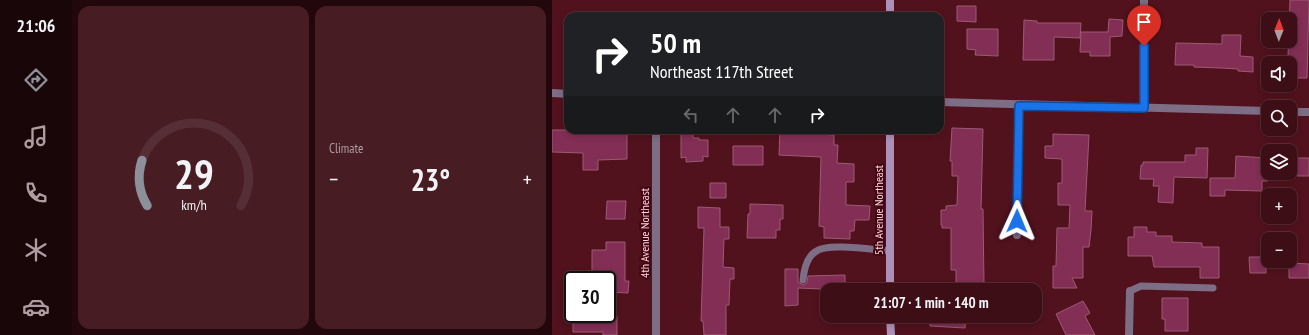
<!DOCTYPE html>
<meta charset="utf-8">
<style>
body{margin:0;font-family:"PT Sans Narrow",sans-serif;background:#481c23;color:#f1f3f6;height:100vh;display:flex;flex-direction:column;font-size:15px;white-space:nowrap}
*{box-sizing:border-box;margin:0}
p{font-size:13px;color:#ad9ca1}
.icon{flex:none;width:22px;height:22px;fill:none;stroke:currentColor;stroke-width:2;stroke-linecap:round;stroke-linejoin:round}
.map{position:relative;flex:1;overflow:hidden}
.side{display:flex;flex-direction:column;gap:6px;padding:6px;background:#22080c;width:480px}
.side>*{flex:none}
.banner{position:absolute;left:12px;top:12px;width:380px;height:122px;border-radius:12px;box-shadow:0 2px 6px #0003,0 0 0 1px #562e35;background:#202124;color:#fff;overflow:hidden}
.needle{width:26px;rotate:1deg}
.fabs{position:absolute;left:709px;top:12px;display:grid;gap:8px}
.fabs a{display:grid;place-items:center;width:36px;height:36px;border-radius:8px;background:#3d0e16;box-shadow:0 2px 6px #0003,0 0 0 1px #562e35;font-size:20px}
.speed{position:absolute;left:12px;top:271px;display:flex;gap:8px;font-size:20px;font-weight:700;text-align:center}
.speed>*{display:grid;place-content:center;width:52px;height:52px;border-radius:50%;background:#3d0e16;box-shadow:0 2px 6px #0003,0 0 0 1px #562e35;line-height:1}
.speed .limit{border:2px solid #111;border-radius:6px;background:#fff;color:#111}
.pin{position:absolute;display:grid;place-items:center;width:34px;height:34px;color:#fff;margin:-41px -17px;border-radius:50% 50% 50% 0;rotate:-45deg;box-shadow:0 0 4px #0007}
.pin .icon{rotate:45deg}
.me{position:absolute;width:44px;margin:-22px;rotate:1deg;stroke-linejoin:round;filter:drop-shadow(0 0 3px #0008)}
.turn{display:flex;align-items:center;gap:14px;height:84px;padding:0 20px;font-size:18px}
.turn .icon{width:52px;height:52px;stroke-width:2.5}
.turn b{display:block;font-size:28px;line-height:34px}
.lanes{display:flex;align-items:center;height:38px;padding:0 20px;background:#0003;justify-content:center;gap:20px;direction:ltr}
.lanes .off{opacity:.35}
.big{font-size:30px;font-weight:700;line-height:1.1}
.side .card{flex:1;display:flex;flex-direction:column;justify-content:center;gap:6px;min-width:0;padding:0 14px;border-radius:12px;background:#481c23}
.side .dial{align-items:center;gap:0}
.dial svg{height:104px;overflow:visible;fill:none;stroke:#562e35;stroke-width:7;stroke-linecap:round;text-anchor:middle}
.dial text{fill:#f1f3f6;stroke:none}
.heat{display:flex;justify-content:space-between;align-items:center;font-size:22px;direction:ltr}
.side .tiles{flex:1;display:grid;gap:6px;grid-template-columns:repeat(2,1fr)}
.trip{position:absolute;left:268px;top:283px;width:222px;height:40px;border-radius:12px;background:#3d0e16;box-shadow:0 2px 6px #0003,0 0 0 1px #562e35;font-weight:700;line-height:40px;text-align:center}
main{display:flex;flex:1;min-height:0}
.tab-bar{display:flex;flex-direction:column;width:72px;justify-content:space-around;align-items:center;background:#180609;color:#ad9ca1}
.tab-bar .icon{width:28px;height:28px}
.tab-bar .selected{color:#8c9099}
.tab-bar b{font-size:18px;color:#f1f3f6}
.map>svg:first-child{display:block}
.building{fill:#822e55;stroke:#9d5a75}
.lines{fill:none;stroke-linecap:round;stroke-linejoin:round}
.lane{stroke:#7d6d85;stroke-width:7}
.street{stroke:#7d6d85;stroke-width:8}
.secondary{stroke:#ab91b7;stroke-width:8}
.route-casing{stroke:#114b97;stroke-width:10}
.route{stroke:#1a73e8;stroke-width:7}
.labels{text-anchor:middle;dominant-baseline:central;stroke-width:4;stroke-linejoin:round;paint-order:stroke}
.street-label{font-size:12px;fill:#fad9da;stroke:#450614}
</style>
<main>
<nav class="tab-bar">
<b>21:06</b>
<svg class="icon selected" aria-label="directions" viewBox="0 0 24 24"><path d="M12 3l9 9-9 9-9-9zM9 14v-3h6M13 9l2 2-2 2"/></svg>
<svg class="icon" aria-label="music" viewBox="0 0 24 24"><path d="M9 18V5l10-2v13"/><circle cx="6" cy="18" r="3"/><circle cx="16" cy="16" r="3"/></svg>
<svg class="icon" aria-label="phone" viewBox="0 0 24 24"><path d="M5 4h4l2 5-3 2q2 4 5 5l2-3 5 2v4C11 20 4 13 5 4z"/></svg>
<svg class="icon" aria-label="climate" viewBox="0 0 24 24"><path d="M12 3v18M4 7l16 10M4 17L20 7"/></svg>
<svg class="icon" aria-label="car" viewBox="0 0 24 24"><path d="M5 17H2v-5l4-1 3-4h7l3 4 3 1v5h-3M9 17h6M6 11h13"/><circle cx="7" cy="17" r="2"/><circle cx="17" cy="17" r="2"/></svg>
</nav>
<section class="side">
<div class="tiles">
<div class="card dial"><svg viewBox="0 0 100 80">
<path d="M14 69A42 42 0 1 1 86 69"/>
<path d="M14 69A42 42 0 0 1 10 34" stroke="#8c9099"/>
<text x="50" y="56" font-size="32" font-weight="700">29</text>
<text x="50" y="72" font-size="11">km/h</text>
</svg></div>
<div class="card"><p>Climate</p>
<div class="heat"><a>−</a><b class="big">23°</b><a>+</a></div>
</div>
</div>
</section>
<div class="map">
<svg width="757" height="335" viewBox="0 0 757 335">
<rect width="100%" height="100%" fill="#51121d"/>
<path class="building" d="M738 0H757L755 78H738V63H724V56H736Z
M405 6H424V22L405 21Z
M557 19 571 20 570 36 558 37V56H538V52H528L529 32H556Z
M472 20 485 21V23H529L528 38 502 37V60H471Z
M415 29H446V56L423 55 424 50 415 49Z
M670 35H689L688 56 701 57V72L686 71V69L669 68 642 67V65H623L624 43 670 44Z
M709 63H716V78H709Z
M400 128 431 129 429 209H431L432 286H404V270H399V228H390V225H389V210H394V206L405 205 406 176H400V161H398Z
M0 130H75V159L46 160V170H31V153L0 152Z
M129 130H141V138H147V140H156V157L151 156V161L134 162V157L129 158Z
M228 130H267V134L282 135V145H286L285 163 302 164V182H294V205L318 206 317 220H303L302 231H298V239L272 238V227L267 226 269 157 227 155Z
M501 134 537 135 533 211H540L539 230 537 247H531V278H520L525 288H501V266H504L505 228H517L518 205H506V183H510V159L493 158V146H501Z
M181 146H211V165H181Z
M644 148H656L655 178 622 177 621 203 606 202 607 186H601L602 179H588L589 165H591V162H633V155H644Z
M684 156 716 158V181H710V191L673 190V196H658V178H683Z
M745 158H757V176H745Z
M158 183H174V198H158Z
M55 201H74L73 219H54Z
M198 204 231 205V219H228V230H224V238H195L196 214H198Z
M146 207 168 208V227H177V239H172L171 267 182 268V279H178L177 305H174V335H152L151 321H149L152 228H146Z
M582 227H595V232H604V236H620V242L650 243V247H667V278H648V267H602L600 256H576V237H582Z
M54 242H73V281H77L76 293 55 292V277H40V250H54Z
M697 257H714V273H698Z
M737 263 757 264V278H737Z
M233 269H246V282L251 285 255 283 256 276 293 275V290L246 288V305L233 306Z
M610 298H636V331H613V319H610Z
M531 301 538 313 533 316 543 335H514L504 314Z
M65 316V335H51V332H21V317Z
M378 316H414L413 328 378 326Z"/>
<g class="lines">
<path class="lane" d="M251 280C252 270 254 258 263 252 275 242 322 250 338 251
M578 291 589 286 661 288"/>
<path class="street" d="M592 0V108
M0 93 16 94
M388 102 716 111
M738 112H757
M104 130V335
M465 235 467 106
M577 335 578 291"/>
<path class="secondary" d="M338 16V0
M338 130V290
M338 316 339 335"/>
</g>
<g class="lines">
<defs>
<path id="route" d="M465 221 467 106 592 108V46"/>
</defs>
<use href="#route" class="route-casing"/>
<use href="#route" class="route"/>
</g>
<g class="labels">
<g class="street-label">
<text transform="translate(326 210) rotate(-90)">5th Avenue Northeast</text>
<text transform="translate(92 233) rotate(-90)">4th Avenue Northeast</text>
</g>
</g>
</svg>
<div class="fabs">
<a><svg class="needle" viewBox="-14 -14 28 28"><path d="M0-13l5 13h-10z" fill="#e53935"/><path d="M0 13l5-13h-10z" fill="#ad9ca1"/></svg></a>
<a><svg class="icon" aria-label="sound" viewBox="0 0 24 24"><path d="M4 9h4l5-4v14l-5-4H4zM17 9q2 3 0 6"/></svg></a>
<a><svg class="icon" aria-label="search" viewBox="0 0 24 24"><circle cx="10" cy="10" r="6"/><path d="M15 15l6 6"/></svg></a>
<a><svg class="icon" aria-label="layers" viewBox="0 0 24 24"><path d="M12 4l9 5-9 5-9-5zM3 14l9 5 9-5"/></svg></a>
<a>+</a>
<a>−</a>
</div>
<div class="speed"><div class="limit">30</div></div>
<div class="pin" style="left:592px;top:46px;background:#d93025"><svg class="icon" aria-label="arrive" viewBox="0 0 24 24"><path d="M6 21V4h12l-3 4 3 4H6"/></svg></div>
<svg class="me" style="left:465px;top:221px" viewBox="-20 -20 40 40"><path d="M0-17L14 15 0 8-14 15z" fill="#1a73e8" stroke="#fff" stroke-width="4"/></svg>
<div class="trip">21:07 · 1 min · 140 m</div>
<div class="banner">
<div class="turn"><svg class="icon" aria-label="right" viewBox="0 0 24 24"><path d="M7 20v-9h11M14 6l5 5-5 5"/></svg><div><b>50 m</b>Northeast 117th Street</div></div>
<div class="lanes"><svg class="icon off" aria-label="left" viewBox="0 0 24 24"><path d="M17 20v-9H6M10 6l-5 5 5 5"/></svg><svg class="icon off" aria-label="ahead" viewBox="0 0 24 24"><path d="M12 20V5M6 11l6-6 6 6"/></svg><svg class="icon off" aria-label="ahead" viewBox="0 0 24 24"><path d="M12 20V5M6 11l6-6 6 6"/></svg><svg class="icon" aria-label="right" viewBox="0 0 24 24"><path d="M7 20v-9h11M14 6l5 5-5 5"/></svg></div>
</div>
</div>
</main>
